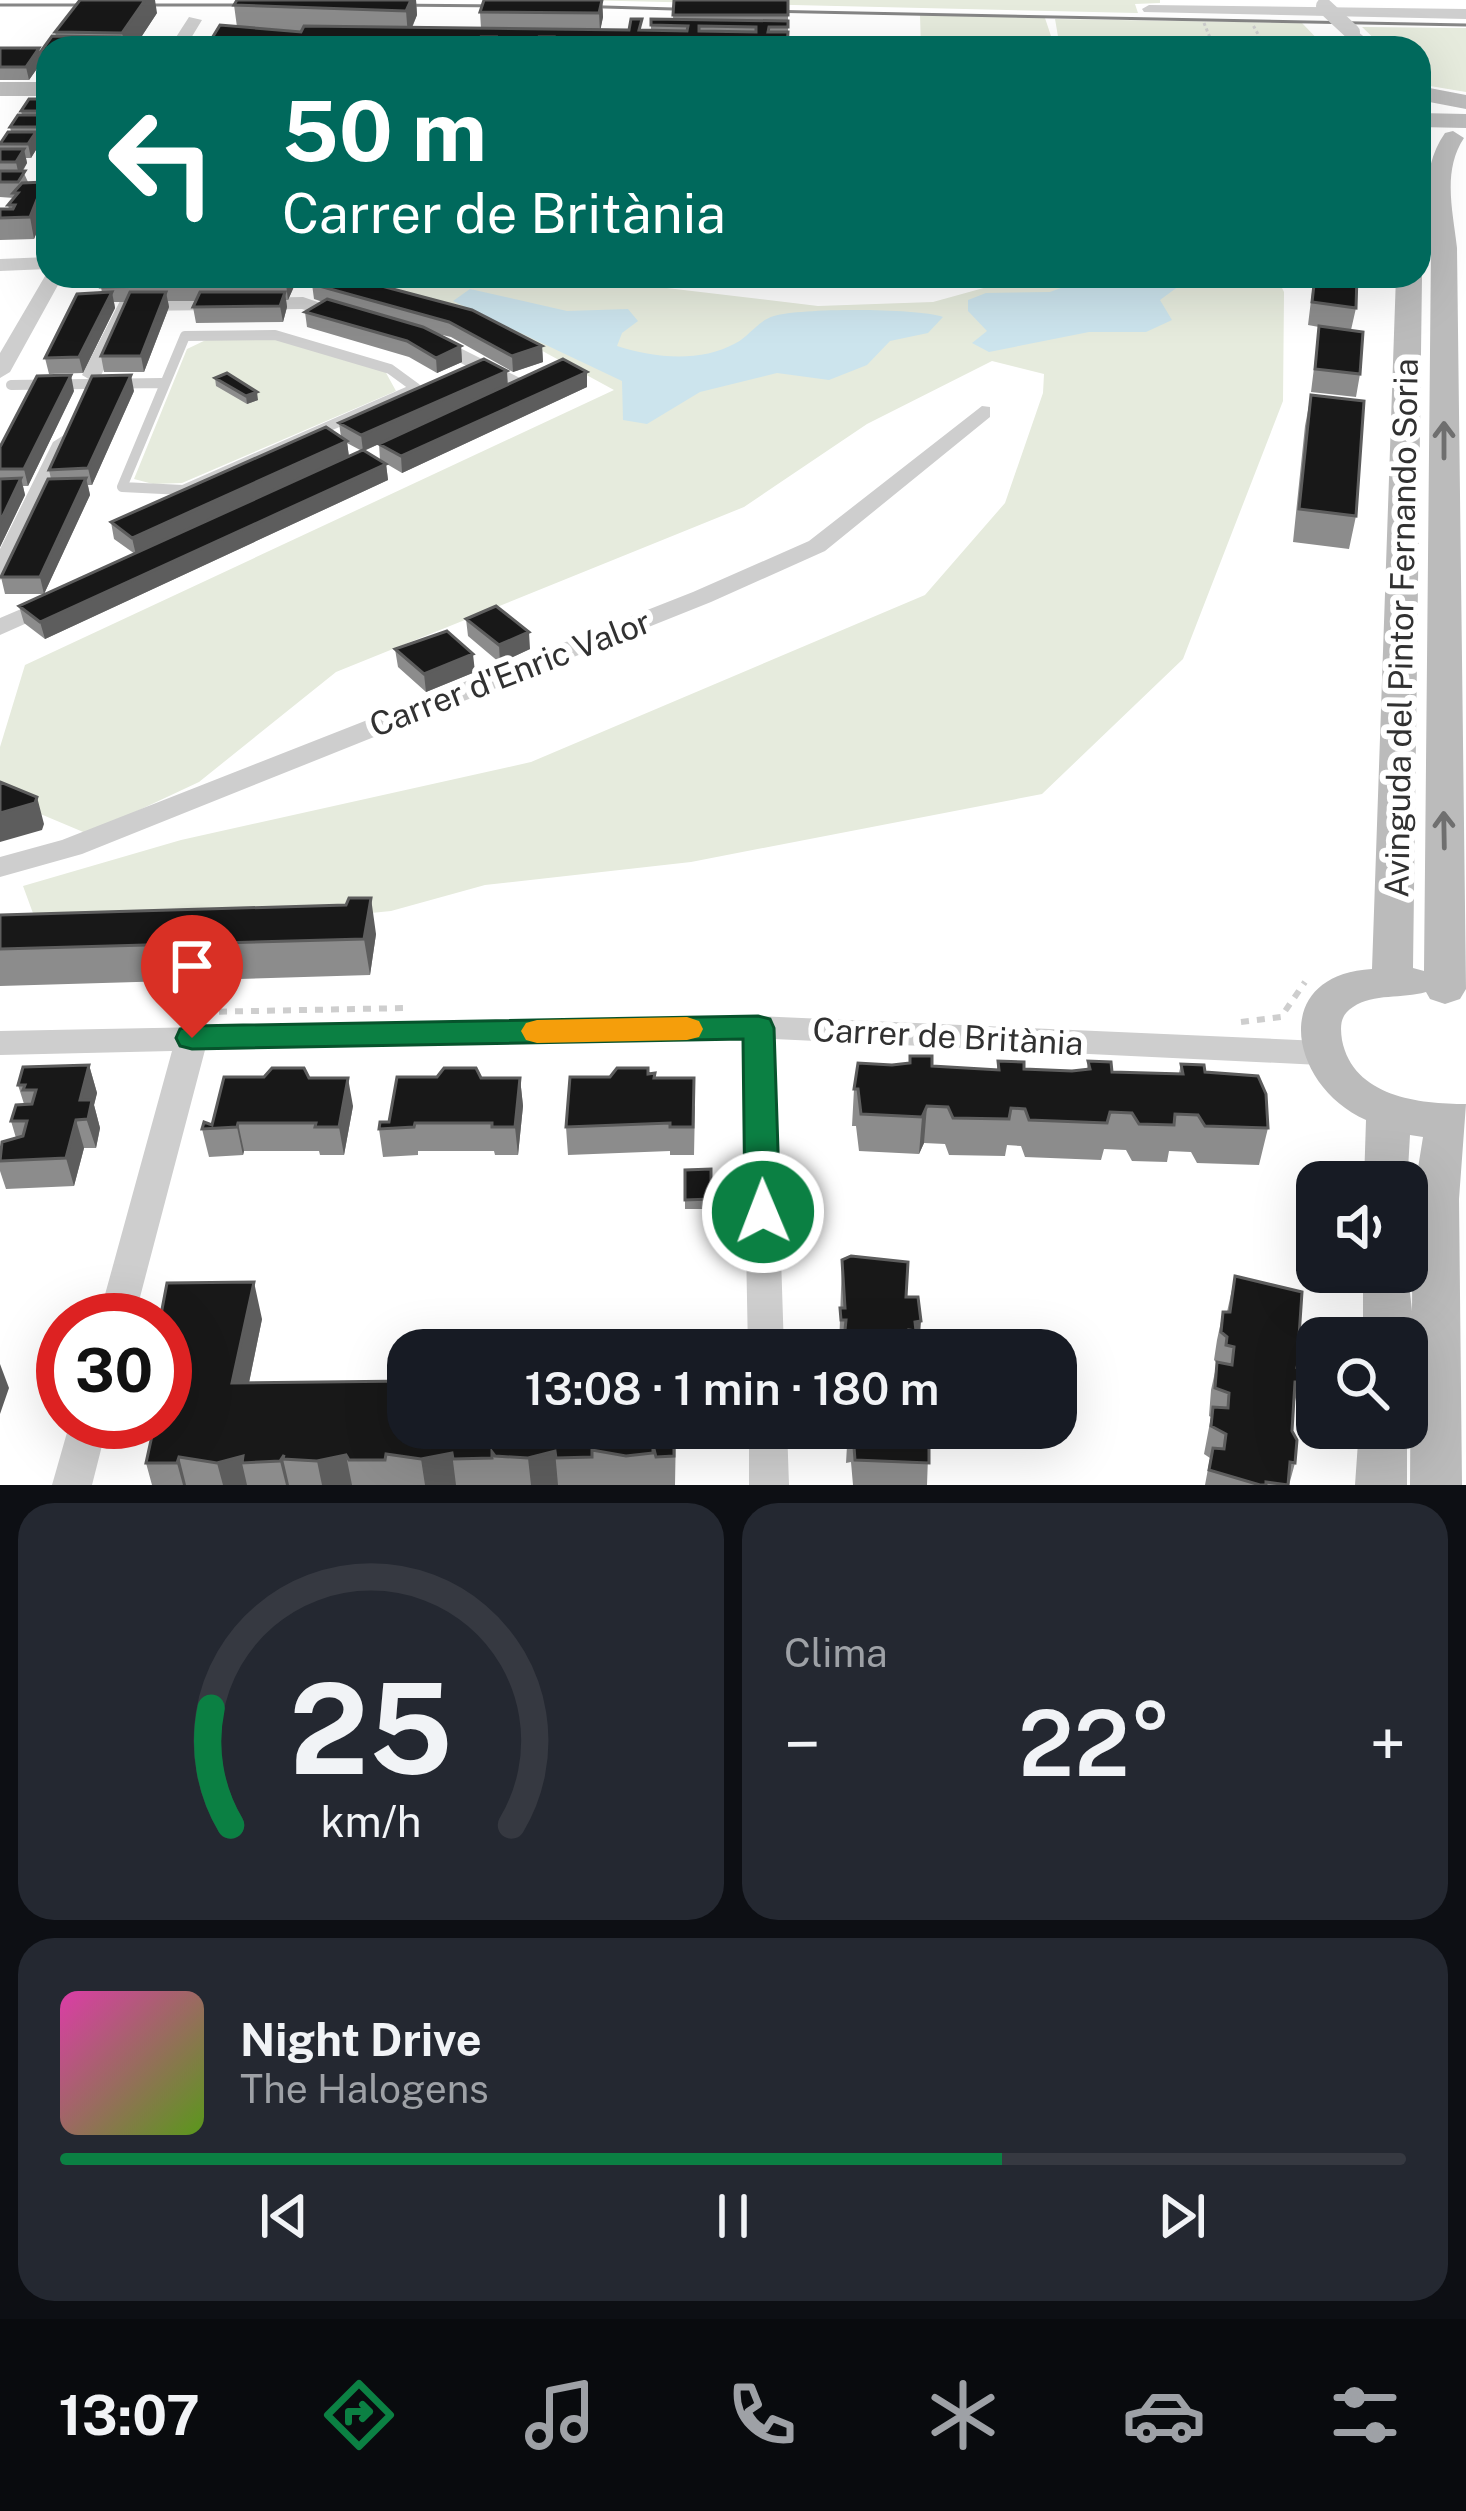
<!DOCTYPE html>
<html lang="es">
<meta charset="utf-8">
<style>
body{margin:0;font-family:"Public Sans",sans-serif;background:#242831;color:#f1f3f6;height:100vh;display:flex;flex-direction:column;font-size:45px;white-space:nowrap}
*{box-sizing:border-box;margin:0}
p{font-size:39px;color:#9ea1a6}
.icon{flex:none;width:66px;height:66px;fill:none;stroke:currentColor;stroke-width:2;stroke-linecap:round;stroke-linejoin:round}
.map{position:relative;height:1485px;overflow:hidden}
.side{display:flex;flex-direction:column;gap:18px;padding:18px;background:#0d0f14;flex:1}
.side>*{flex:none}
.hud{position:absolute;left:36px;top:36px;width:1395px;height:252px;border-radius:36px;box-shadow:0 12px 48px #0002;background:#00695c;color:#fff;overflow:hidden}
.tools{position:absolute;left:1296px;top:1161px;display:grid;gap:24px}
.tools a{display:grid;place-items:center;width:132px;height:132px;border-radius:24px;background:#171b24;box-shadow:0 12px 48px #0002;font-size:60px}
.speed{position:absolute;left:36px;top:1293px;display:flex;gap:24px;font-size:60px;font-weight:700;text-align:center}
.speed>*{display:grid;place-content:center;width:156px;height:156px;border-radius:50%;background:#171b24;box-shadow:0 12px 48px #0002;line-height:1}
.speed .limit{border:18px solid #d22;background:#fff;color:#111}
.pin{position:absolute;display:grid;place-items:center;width:102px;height:102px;color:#fff;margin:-123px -51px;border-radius:50% 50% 50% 0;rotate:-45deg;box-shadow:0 0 12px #0007}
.pin .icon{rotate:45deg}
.me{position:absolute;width:132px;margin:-66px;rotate:359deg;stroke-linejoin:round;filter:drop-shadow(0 0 9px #0008)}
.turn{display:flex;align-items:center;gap:42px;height:252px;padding:0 48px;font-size:54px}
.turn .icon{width:156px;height:156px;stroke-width:2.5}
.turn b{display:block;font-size:84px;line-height:102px}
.big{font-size:90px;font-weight:600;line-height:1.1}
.side .card{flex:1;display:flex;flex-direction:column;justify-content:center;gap:18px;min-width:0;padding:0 42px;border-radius:36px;background:#242831}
.side .dial{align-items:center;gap:0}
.dial svg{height:312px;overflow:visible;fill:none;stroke:#363941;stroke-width:7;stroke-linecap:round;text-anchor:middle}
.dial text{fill:#f1f3f6;stroke:none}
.song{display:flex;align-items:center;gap:36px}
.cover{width:144px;height:144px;border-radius:18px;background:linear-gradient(135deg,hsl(320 70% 55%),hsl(90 70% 35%))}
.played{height:12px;border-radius:6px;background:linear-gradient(90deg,#0b8043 70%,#363941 70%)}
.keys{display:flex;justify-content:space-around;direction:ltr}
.heat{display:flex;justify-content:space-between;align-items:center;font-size:66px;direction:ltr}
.side .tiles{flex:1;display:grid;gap:18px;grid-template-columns:1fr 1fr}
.card:last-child{grid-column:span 2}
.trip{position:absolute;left:387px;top:1329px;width:690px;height:120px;border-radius:36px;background:#171b24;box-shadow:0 12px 48px #0002;font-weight:600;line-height:120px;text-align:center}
.dock{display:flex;height:192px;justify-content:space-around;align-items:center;background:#090b0e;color:#9ea1a6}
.dock .icon{width:84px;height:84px}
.dock .active{color:#0b8043}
.dock b{font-size:54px;color:#f1f3f6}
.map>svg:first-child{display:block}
.green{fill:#e6ebdd}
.water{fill:#cce4ed}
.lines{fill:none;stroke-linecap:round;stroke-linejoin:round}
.path-far1{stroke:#cecece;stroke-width:3;stroke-dasharray:3 3;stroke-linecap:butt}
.path{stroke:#cecece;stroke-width:6;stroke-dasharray:8 8;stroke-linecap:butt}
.lane{stroke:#cecece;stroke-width:10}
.street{fill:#cecece;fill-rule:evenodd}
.secondary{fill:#bbb;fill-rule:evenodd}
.tram{stroke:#868686;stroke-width:3}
.street-bridge{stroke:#cecece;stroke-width:16}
.wall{fill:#8c8c8c;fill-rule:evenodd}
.shaded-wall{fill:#5d5d5d}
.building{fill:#181818;stroke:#5d5d5d;stroke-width:3;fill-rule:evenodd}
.oneway{stroke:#6f6f6f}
.route{fill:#0b8043;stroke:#07532c;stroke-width:3}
.slow{fill:#f59e0b}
.labels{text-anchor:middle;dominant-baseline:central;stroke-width:12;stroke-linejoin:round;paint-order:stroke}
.street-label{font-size:33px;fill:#313131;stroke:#fff}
</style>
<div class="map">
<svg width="1466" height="1485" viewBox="0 0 1466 1485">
<rect width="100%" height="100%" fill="#fff"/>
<path class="green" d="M577 0H1160V3L1135 4 1138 13Z
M920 15 1045 18 1055 48H921Z
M1055 19 1302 23 1326 48H1060Z
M1362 27 1466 28V92L1424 85 1419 81V48H1384Z
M323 276H565L818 306 933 302 1027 276H1276L1284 292 1283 401 1183 659 1042 794 691 862 485 885 391 911 45 946 23 886 181 840 531 762 925 595 1005 503 1043 393 1044 374 992 361 867 424 744 507 336 672 199 782 88 834 0 797V747L25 665 614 390 491 323Z
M273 337 385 371 396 391 182 483 153 484 134 479 187 349 208 339Z"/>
<path class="water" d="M1093 276H1185L1183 283 1160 300 1172 320 1146 332H1089L989 352 972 343 987 331 968 311V300L986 293 1050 292Z
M470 289 567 311 628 309 638 321 622 333 617 346C654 358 700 363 736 343 749 336 759 320 774 316 802 308 916 308 943 317L928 333 890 341 867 365 829 380 777 373 700 392 647 424 623 420 622 381 453 301Z"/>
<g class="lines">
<path class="path-far1" d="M1204 23 1213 45 1237 47
M1261 41 1300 48
M1112 48 1109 38 1210 39
M1238 48 1265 47 1253 25"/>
<path class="path" d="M203 1012 407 1008
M1241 1022 1281 1017 1305 982"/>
<path class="lane" d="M275 335 390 369 416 388 183 490 122 487 185 336Z
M11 385 162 383"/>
<path class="street" d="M1149 5 1466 9V19L1144 12 1142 9Z
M189 17 202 20 185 48H169Z
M1352 27 1378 48H1361L1344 32Z
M48 257V269L0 271V259Z
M48 271V276H63L10 372 0 378V353Z
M303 297 359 316 349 322 302 309 134 311 99 379 92 381 82 375 120 301Z
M432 334 532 384 536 388 512 403H496V393L508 388 425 344 422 340Z
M982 406 990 407V417L825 551 711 602 82 854 0 877V857L62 840 693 592 809 541Z
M64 435 75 442 12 573 0 580V549L53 442Z
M54 595 63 597 66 602 63 607 0 635V618Z
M758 1016 1320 1041 1331 1045 1336 1053 1331 1061 1320 1065 774 1039 784 1350H748L742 1039 205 1050 134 1320H98L172 1051 0 1055V1031Z
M70 1422H108L92 1485H52Z
M749 1428H787L789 1485H749Z"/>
<path class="secondary" d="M0 82H48V96H0Z
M1419 86 1466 95V109L1419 100Z
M1419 113 1466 114V128L1419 127Z
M1453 131 1464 138C1442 171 1453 211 1457 248L1466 989 1460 999 1445 1004 1430 999 1426 992C1402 999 1374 993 1353 1007 1340 1015 1340 1026 1342 1040 1353 1097 1420 1104 1466 1104L1459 1199 1462 1485H1410L1411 1340 1407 1349V1338H1363V1272H1407V1265L1412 1311 1413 1199 1423 1137 1410 1135 1407 1187V1182H1364L1366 1120C1290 1087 1267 975 1372 969L1396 276H1419V272L1422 276 1413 968 1424 971 1431 248C1428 207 1420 169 1445 133Z
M1407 1423V1485H1355L1359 1428H1407Z"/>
<path class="tram" d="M0 5H270
M384 5 516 6
M570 6 708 10
M756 11 1466 25"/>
<path class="street-bridge" d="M1324 6 1352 32"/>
</g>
<path class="wall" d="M416 0 417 15 412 28H481L480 12 602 0 603 17 600 30H651V19H673L674 0H788V48H206L237 27 234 5ZM481 37H496L494 43H479ZM539 37H554L553 43H537Z
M157 13 134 48H48V79H44L41 63 29 80H0V48H39L40 52 56 36 55 32Z
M48 99V129L41 141H38L39 145 31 158H26L27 163 23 171 28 182H44L48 205 34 239 0 240V209H9L8 205 14 198 0 197V144L11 132 10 127 22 115 21 111Z
M48 148V175L42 176 39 161Z
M106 276H295L296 282 288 300H286L287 307 283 322 196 323 193 307 196 301H168L169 307 144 372H104L101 356 126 302H114L115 308 83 373 49 374 45 358 102 293 101 287Z
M1314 276H1357L1356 308 1351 330 1360 374 1356 397 1311 392 1319 327 1308 325Z
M312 284 542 346 543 362 513 372 451 337 434 333 461 346 462 362 437 373 409 357 307 327 305 312 323 302 314 299Z
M215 378 258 400 247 404 216 386Z
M508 384 587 387 402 473 380 460 379 444 364 451 386 464 388 480 45 639 24 623 19 606 135 554 114 539 111 522 341 437 339 423ZM347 443 362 451 349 456Z
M74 391 28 486H23L25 495 0 547V447Z
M134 391 92 485H88L90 495 44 594H5L1 577 51 479 49 470Z
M1311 395 1356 516 1349 549 1293 542 1305 426Z
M466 619 530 649 500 663 468 636Z
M395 649 475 672 426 692 398 667Z
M376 934 370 975 0 986V949Z
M998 1061 1024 1069 1072 1071 1087 1069 1088 1061 1112 1072 1179 1073 1181 1064 1205 1072 1268 1128 1259 1165 1197 1163 1191 1152 1169 1151 1167 1162 1132 1161 1126 1150 1104 1149 1101 1160 1025 1157 1021 1146 1007 1145 1005 1156 949 1155 945 1144 924 1143 919 1154 859 1151 856 1126H852L854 1089 932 1066 997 1070Z
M89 1065 97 1093 94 1105 100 1128 96 1148H84L74 1186 6 1189 0 1171V1149L16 1138 11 1121 24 1104 18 1085Z
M648 1074 695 1106 694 1155H670V1151L568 1155 566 1127 610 1077Z
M309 1078 353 1106 344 1155H320L319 1151H244L243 1155 209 1157 202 1129Z
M481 1078H520L523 1106 518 1155H495L494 1151H418V1155L383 1157 379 1129Z
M711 1169V1209H685V1170Z
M842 1260 906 1297H918L919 1349H839Z
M1235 1276 1297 1368 1300 1382 1294 1405 1292 1431 1295 1463 1289 1485H1205L1210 1458 1204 1454 1211 1417 1209 1416 1211 1390 1217 1363 1214 1360 1217 1340 1223 1312H1227Z
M262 1319 249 1383 676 1428 675 1485H655V1482V1485H152L146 1463 165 1422V1320Z
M848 1428H929L927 1485H853L851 1462 846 1463Z"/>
<path class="shaded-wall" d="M145 0H155L157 13 134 48H125L122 33Z
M411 0H416L417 15 408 36 406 11Z
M602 0 603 17 600 32 599 13Z
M39 48 41 63 29 80 26 67Z
M46 115 48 129 41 141 38 127Z
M36 132 39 145 31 158 28 144Z
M24 149 27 163 19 176 16 162Z
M44 182 48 205 34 239 30 217Z
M290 276H295L296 282 288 300 286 284Z
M112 292 115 308 83 373 79 357Z
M166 292 169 307 144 372 141 356Z
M285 292 287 307 283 322 280 306Z
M461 346 462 362 437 373 436 358Z
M542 346 543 362 513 372 512 356Z
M507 371 508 387 363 451 361 435Z
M587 372V387L402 473 401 456Z
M71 375 74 391 28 486 24 469Z
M131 375 134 391 92 485 88 468Z
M257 392 258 400 247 404 246 396Z
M347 441 349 458 136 555 132 538Z
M386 464 388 480 45 639 40 622Z
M21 478 25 495 0 547V522Z
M86 478 90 495 44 594 40 577Z
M529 632 530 649 500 663 499 645Z
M473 654 475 672 426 692 424 674Z
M37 797 44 824 42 830 0 842V813Z
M371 898 376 934 370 975 364 939Z
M89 1065 97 1093 94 1105 100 1128 96 1148 80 1100Z
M348 1078 353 1106 344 1155 339 1127Z
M520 1078 523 1106 518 1155 515 1127Z
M927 1106 924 1143 919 1154 922 1117Z
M76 1120 84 1148 74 1186 66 1158Z
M238 1123 244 1151 243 1155 237 1127Z
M254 1282 262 1319 241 1421 232 1383Z
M921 1321 919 1349 914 1350 915 1322Z
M0 1364 9 1388 0 1414Z
M916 1428H929L927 1443 914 1448Z
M555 1451 558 1485H531L528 1458Z
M452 1453 456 1485H425L421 1459Z
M284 1455 283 1459 289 1485H286L280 1461Z
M346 1455 352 1485H322L317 1461Z
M243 1456 242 1463 247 1485H223L217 1463Z
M179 1457 186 1485H183L177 1463Z"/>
<path class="building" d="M80 0H145L122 33 55 32Z
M237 0H411L406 11 234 5Z
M484 0H602L599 13 480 12Z
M674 0H788V15H673Z
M631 19H642L639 30 687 31 688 26 651 25V19L788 21V27H769L768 32H788L787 48H206L220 25 301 32 304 26 629 30ZM699 26 756 27V32L699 31ZM481 37H496L494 43H479ZM539 37H554L553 43H537ZM669 39H684V45H669ZM728 40H743V46H728Z
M52 36 119 37 111 48H48V54H39Z
M0 48H39L26 67H0Z
M29 99H48V111H21Z
M18 115H46L38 127H10Z
M8 132H36L28 144H0Z
M47 148 48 161H39Z
M0 149H24L16 162H0Z
M0 171H25L18 182H0Z
M44 182 30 217 0 218V209H13L15 205H8L18 193H13L22 183Z
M106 276H290L286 284 101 287Z
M326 276H344L472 310 542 346 512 356 449 322 312 284Z
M1315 276H1357L1356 308 1312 302Z
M112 292 79 357 45 358 77 294Z
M130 292H166L141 356H101Z
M200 292H285L280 306 193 307Z
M327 299 423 327 461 346 436 358 407 341 305 312Z
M1319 326 1363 332 1360 374 1315 369Z
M484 359 507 371 361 435 339 423Z
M563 359 587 372 401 456 379 444Z
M227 373 257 392 246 396 215 378Z
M71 375 24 469H0V447L37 376Z
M131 375 88 468 49 470 92 376Z
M1311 395 1364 401 1356 516 1299 509Z
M326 427 347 441 132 538 111 522Z
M363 450 386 464 40 622 19 606Z
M21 478 0 522V479Z
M86 478 40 577H1L48 479Z
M496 606 529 632 499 645 466 619Z
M447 631 473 654 424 674 395 649Z
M0 782 37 797 35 803 0 813Z
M349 898H371L364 939 0 949V915L346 905Z
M910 1056H932V1066L999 1070 998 1061 1024 1062V1069L1072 1071 1090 1069 1088 1061 1111 1062 1112 1072 1183 1074 1181 1064 1204 1065 1205 1072 1258 1076 1266 1094 1268 1128 1205 1126 1198 1115 1175 1114 1174 1125 1139 1124 1132 1113 1110 1112 1107 1123 1029 1120 1025 1109 1011 1108 1009 1119 953 1118 948 1107 927 1106 922 1117 861 1114 858 1089H854L858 1063 892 1065 910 1063Z
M89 1065 80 1100H92L88 1119 76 1120 66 1158 0 1161 2 1142 23 1136 27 1121H11L16 1105 32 1104 36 1090H23L25 1085H18L23 1067Z
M272 1068H304L309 1078H348L339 1127H315L316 1123H238L237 1127 202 1129 204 1122 212 1125 224 1077H264Z
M444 1068H476L481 1078H520L515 1127H492V1123H415L414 1127 379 1129 380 1122H389L397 1077H437Z
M617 1068H648V1074L655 1073 654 1078H694L693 1127H670V1123L566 1127 570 1077H610Z
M711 1169V1199L685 1200V1170Z
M851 1256 908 1262 906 1297H918L921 1321 915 1322 916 1331 909 1330 910 1349 915 1350H843L846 1320H841L840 1308H845L842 1260Z
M1235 1276 1302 1292 1299 1337 1303 1338 1297 1368 1302 1372 1300 1382H1295L1292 1431 1297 1440 1295 1463 1290 1462 1288 1485 1266 1482V1485H1260L1209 1470 1213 1448 1224 1449 1226 1434 1211 1426 1213 1407 1228 1408 1229 1393 1215 1388 1217 1362 1232 1365 1234 1347 1226 1345 1227 1337 1221 1332 1223 1312H1230Z
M254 1282 232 1383 408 1381V1428H674V1456L656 1457 653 1445V1453L626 1456 592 1450V1457L556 1458 555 1451 528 1458 495 1456 492 1452V1458L453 1459 452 1453 421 1459 386 1454 385 1460H349L346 1455 317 1461 283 1459 284 1455 280 1461 242 1463 243 1456 217 1463 179 1457 177 1463H146L155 1422H165V1381L169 1362H165V1320H160L167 1283Z
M848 1428H916L917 1435 929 1438V1463L855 1460 853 1434 847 1435Z"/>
<defs><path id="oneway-shaft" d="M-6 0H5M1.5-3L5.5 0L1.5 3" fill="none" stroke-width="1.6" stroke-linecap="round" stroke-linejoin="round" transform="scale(3)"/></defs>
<g class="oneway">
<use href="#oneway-shaft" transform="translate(1444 440) rotate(-90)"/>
<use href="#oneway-shaft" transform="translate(1444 830) rotate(-91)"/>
</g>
<path class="route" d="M758 1016 770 1019 774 1028 780 1212 775 1222 763 1226 750 1222 745 1212 743 1039 192 1049 180 1046 176 1038 180 1029 192 1026Z"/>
<path class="slow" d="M687 1017 699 1021 703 1029 699 1037 687 1040 537 1043 526 1040 521 1031 526 1023 537 1020Z"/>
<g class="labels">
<g class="street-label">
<text transform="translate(1401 628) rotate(-89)">Avinguda del Pintor Fernando Soria</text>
<text transform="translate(510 673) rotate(-21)">Carrer d'Enric Valor</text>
<text transform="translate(948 1036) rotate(3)">Carrer de Britània</text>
</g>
</g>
</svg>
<div class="tools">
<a><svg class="icon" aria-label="sound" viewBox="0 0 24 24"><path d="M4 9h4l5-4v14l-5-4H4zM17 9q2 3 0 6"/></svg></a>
<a><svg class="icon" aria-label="search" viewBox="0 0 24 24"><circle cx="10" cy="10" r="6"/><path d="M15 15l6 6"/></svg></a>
</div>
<div class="speed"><div class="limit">30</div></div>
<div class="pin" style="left:192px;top:1038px;background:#d93025"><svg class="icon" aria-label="arrive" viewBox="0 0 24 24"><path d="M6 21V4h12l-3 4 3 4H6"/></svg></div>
<svg class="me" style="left:763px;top:1212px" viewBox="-20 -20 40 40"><circle r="17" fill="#0b8043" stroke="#fff" stroke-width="3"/><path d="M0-11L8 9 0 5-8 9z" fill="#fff"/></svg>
<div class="trip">13:08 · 1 min · 180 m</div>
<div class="hud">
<div class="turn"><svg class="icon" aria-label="left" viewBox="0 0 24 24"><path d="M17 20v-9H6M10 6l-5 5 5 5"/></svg><div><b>50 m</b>Carrer de Britània</div></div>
</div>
</div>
<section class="side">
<div class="tiles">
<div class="card dial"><svg viewBox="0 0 100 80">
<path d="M14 69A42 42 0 1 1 86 69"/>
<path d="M14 69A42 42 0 0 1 9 39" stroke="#0b8043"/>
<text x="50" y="56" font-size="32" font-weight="700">25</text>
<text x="50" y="72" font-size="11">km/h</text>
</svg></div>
<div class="card"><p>Clima</p>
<div class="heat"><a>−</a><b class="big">22°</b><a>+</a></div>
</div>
<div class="card">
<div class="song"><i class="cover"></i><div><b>Night Drive</b><p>The Halogens</p></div></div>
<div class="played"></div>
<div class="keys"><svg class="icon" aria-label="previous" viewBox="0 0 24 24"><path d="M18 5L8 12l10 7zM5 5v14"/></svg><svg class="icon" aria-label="pause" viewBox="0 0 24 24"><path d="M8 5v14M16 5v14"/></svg><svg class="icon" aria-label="next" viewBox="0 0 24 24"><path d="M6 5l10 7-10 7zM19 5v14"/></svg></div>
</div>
</div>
</section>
<nav class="dock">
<b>13:07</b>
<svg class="icon active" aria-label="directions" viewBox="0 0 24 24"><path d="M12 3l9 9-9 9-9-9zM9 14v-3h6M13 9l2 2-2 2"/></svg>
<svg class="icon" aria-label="music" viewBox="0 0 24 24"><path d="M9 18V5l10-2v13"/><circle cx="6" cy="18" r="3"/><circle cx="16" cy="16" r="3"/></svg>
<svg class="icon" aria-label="phone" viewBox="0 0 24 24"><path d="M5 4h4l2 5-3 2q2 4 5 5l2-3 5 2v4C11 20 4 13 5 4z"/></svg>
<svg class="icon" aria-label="climate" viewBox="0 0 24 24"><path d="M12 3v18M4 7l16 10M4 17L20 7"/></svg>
<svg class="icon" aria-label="car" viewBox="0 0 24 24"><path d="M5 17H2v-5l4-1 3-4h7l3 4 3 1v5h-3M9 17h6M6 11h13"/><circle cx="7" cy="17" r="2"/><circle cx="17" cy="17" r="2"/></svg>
<svg class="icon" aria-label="filters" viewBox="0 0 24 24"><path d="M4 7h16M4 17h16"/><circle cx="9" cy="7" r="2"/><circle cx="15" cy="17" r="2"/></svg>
</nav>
